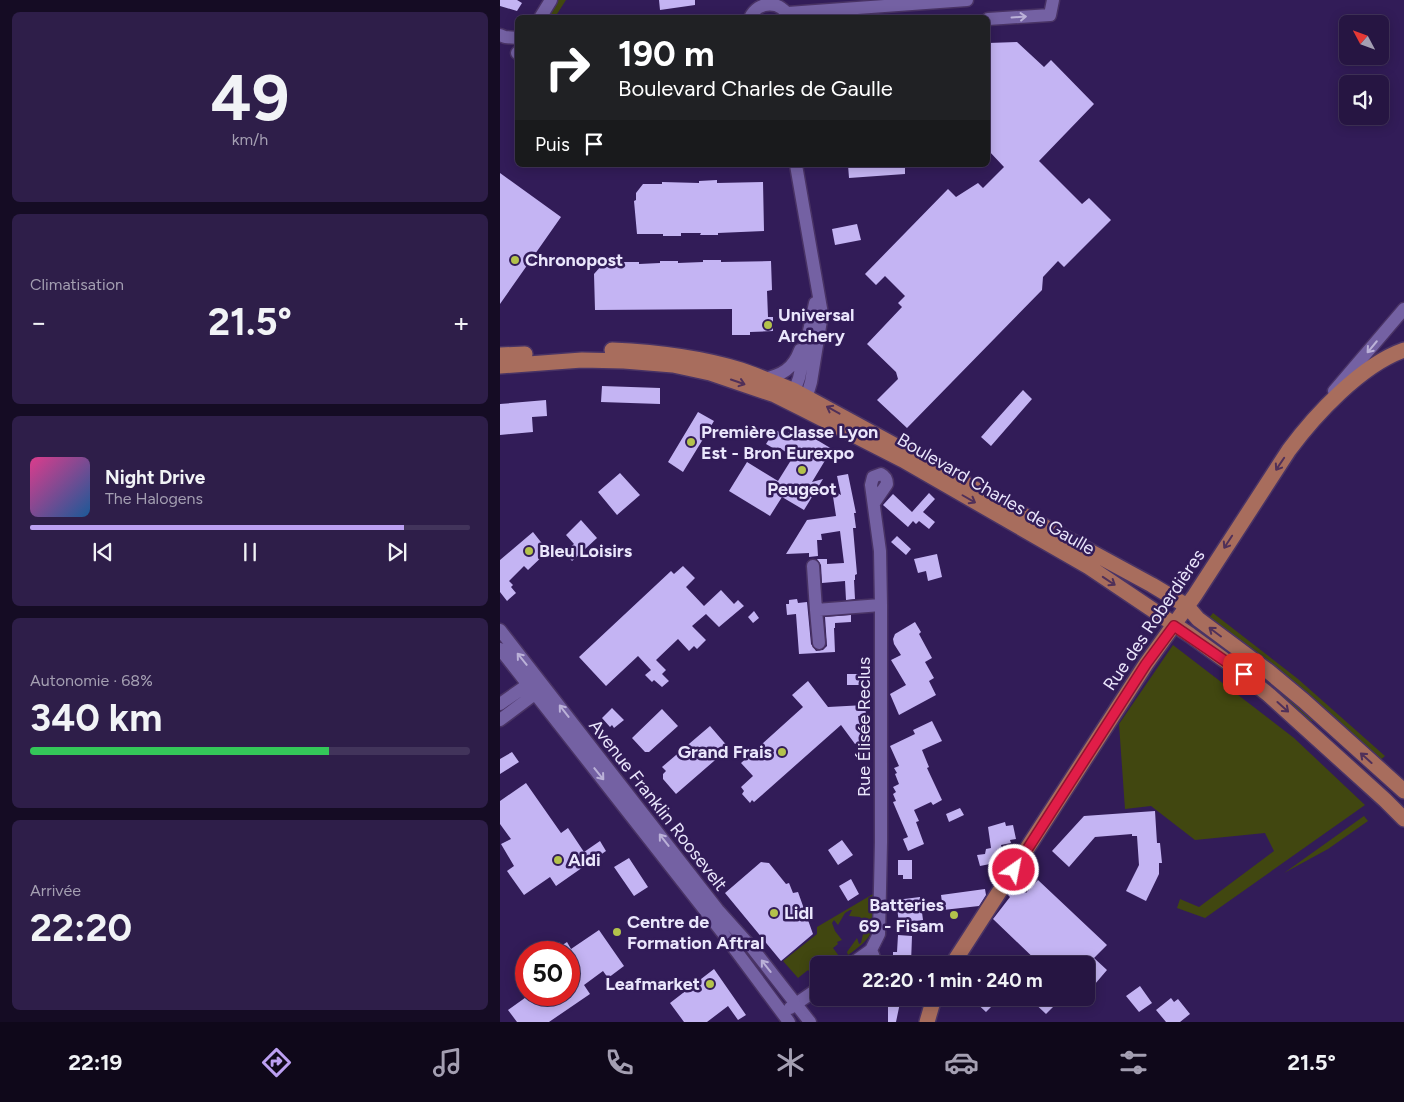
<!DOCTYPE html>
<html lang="fr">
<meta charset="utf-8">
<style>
body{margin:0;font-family:Figtree,sans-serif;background:#2e1e49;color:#f1f3f6;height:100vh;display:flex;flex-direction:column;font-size:19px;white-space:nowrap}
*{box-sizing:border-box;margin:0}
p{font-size:16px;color:#a49fb2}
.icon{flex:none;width:28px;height:28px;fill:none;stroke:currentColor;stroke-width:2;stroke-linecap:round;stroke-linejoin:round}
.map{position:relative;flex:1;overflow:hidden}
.side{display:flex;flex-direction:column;gap:12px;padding:12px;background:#150c24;width:500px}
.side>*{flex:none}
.banner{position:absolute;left:15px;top:15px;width:475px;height:152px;border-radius:8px;box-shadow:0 2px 12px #0003,0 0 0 1px #42345b;background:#202124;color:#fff;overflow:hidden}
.needle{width:32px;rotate:311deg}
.buttons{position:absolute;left:839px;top:15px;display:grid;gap:10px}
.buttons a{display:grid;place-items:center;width:50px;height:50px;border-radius:8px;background:#261542;box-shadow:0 2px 12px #0003,0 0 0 1px #42345b;font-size:25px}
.speed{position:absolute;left:15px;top:941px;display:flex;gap:10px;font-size:25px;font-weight:700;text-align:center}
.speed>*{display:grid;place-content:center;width:65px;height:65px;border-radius:50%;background:#261542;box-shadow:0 2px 12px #0003,0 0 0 1px #42345b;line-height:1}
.speed .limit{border:8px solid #d22;background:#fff;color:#111}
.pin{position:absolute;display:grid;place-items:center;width:42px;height:42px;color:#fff;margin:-21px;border-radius:10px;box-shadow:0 2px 8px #0006}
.me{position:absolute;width:55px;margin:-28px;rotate:33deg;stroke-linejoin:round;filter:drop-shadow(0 0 4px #0008)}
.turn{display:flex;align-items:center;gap:18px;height:105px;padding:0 20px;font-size:22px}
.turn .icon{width:65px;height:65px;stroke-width:2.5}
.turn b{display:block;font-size:35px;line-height:42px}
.then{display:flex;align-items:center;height:48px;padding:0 20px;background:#0003;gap:10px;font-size:19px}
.big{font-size:38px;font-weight:700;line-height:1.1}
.side .tile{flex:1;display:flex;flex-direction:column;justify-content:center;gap:8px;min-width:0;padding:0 18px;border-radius:8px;background:#2e1e49}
.side .dial{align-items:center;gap:0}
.dial b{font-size:65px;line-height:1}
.song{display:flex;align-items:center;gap:15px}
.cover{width:60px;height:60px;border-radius:8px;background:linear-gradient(135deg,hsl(330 70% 55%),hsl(210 70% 35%))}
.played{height:5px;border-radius:2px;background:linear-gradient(90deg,#bca0f2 85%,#42345b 85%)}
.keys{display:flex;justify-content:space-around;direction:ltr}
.heat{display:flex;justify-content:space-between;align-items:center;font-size:28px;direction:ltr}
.charge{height:8px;border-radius:4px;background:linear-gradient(90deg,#34c759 68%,#42345b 0)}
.trip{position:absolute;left:310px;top:956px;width:285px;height:50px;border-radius:8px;background:#261542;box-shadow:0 2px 12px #0003,0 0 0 1px #42345b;font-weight:700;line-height:50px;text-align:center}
.tab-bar{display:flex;height:80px;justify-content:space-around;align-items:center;background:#0f081a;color:#a49fb2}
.tab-bar .icon{width:35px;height:35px}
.tab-bar .selected{color:#bca0f2}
.tab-bar b{font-size:22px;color:#f1f3f6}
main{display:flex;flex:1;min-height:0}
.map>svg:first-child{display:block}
.green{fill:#414710}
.building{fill:#c4b4f3}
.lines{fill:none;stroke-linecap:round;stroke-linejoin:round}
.minor-casing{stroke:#493365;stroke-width:15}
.major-casing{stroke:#493365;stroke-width:18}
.minor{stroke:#7461a3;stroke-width:12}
.major{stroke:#a86d5d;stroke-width:15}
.oneway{stroke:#bbb1d8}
.oneway2{stroke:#503059}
.route-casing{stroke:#92132f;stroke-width:12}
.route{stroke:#e11d48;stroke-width:9}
.poi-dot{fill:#b3c24b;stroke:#321c58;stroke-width:2}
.labels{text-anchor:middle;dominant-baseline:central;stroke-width:5;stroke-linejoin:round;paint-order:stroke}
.poi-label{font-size:18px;font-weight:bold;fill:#eae6fc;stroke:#321c58;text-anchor:start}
.street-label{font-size:18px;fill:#eae6fc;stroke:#321c58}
</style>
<main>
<section class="side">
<div class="tile dial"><b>49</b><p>km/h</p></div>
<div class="tile"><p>Climatisation</p>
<div class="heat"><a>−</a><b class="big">21.5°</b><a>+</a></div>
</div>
<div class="tile">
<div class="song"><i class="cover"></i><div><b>Night Drive</b><p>The Halogens</p></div></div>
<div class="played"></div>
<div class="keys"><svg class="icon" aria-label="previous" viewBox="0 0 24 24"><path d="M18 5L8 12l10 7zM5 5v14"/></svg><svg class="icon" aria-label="pause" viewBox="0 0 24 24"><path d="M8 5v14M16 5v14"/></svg><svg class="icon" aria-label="next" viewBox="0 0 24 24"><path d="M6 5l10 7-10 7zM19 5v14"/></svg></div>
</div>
<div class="tile"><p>Autonomie · 68%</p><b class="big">340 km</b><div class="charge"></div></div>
<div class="tile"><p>Arrivée</p><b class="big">22:20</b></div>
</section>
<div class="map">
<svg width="904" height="1022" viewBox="0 0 904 1022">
<rect width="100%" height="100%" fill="#321c58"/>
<path class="green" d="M55 0H66L57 14V17L45 18Z
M713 613 798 679 885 756 878 762 708 619Z
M690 626 695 628 750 670 761 672 871 768 869 771 817 722 807 720Z
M673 645 794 738 865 805 705 918 677 908 680 899 699 907 774 851 765 833 695 840 651 806 625 809 619 724Z
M864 816 868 821 828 849 784 873Z
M373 894C373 928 379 934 348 955L347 952 357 938 359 944 361 943 363 934 361 923 368 924 360 917 349 916 352 910H350L345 913 338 925 334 920 332 923 335 931 342 940 337 942 338 944 333 948 342 960 335 965H319V976L315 979 308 970 298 978 283 961 317 934V927Z"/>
<path class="building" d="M0 0H17L22 3 17 11 0 6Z
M159 0H195V5L160 10Z
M517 42 544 67 551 60 594 104 539 161 582 204 589 198 611 220 564 267 558 261 543 277 542 290 407 428 377 400 398 379 396 372 367 344 402 307 398 303 405 296 385 276 376 285 365 274 448 189 456 197 478 183 483 188 504 167 488 150V43Z
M348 165H405V174L349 178Z
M0 173 61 217 0 304Z
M217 180V183L263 182 264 231 218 233V235H200L201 233H181V236H163V234H137L134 201 136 200V193L143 184H162V182L199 183V181Z
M357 224 361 240 335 245 332 229Z
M203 260H221V262L271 261 272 290 267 291 268 317H273V331L250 332V335H232V309L95 310 94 274 102 265 121 264V262H139V264L160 263V261H178V263L203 262Z
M102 386 160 388V404L101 402Z
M523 390 532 399 491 446 481 437Z
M46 400 47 416 32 417 33 432 0 435V404Z
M198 412 214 421 183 472 168 462Z
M275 430 287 435 289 432 306 435 307 434 332 449 312 482 323 479 304 510 282 497 270 516 229 491 247 462 278 481 293 457 280 448 278 451 266 444Z
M120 473 140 495 117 515 98 492Z
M348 474 356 513H354L356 528H353L357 574 355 575V580H354L355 599 346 600 345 581 322 583 321 565 317 559H327V564L344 563 340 531 321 534 322 540H317L318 556 309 557V553L286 554 307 520 336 516 332 490 341 495 337 476Z
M429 493 435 499 423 512 435 522 429 529 419 521 416 524 413 521 408 527 383 505 393 494 412 512Z
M81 520 97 538 72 561 67 555 68 549 74 544 66 535Z
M33 532 48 551 28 570 24 566 9 581 13 585 11 587 16 593 7 601 0 592V560Z
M397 536 411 549 406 555 391 542Z
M437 554 442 577 428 581 426 571 418 573 414 559Z
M183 566 195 578 186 587 204 606 221 590 234 604 238 600 244 606 219 627 206 614 192 626 206 640 197 649 194 646 189 651 178 639 156 660 166 670 162 674 169 681 162 687 154 680 152 682 145 675 151 670 138 656 106 686 79 657 171 571 174 574Z
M297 599 298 603 307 602 311 644 316 651 323 650 327 646 325 617 351 615V622L335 623V628H334L335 652 299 654 296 614 287 615 286 604H289V600Z
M254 611 259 618 253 623 248 617Z
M415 622 421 632 419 634 432 658 425 662 434 678 429 681 436 695 399 715 390 694 406 685 391 660 401 655 394 644 393 639 395 634Z
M347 674H360V685H347Z
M308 681 328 707 365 705 366 715 358 716 362 733 368 732 370 741 355 744 341 725 254 802 252 800 250 803 242 794 244 791 241 787 253 776 241 763 303 707 292 695Z
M112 708 124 720 114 728 112 725 110 727 102 718Z
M162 709 178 726 149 752H145L132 738Z
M432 721 442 741 422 750 429 767 427 768 442 800 433 805 431 802 414 810 419 821 416 822 424 844 408 851 403 839 408 837 393 802 396 801 393 794 396 792 393 787 399 784 395 774 397 773 394 768 399 766 390 746 415 734 413 730Z
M210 726 229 748 176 794 163 779V774L166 771 162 767Z
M12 752 19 762 0 774V759Z
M26 783 61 833 68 828 84 852 100 841 106 851 56 886 50 877 24 895 7 871 14 866 1 844 11 839 0 824V801Z
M460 808 464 815 449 822 446 814Z
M655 811 657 843H660L662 863H659V874L646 901 626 891 639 865 637 836H632V834L595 837 569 867 552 851 584 816Z
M505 822 506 826 513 825 516 839 510 840 511 843 501 845 504 858 499 859 500 862 480 866 477 855 485 854 486 849 491 848 488 827Z
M342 840 353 855 338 865 328 850Z
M129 858 148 887 134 896 114 867Z
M398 860H412V879H403V875H398Z
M261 862 269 863 286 884 289 883 293 893 298 892 313 934 281 961 225 893Z
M351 879 359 894 348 901 339 886Z
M538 880 607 945 594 958 607 970 595 984 592 981 586 987V965H541L493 919 510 897 508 895 516 884 526 893Z
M485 889 486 895 479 906 443 910 441 895Z
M420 897 423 920 399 923 396 900Z
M99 930 124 966 108 978 103 971 84 985 90 994 49 1022H17L8 1010 29 995H69V952H43L59 942 61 946 67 942 71 949Z
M398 935 412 936 411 963H408V965H393V952H397Z
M214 969 246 1015 238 1020 228 1006 207 1022H184L170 1003Z
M640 986 652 1003 639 1012 626 996Z
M388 998H401L396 1022H388Z
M471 998H488L494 1004 486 1012Z
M529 998H562L546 1014Z
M671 998 674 1002 678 999 690 1014 680 1022H666L656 1010Z"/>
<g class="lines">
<defs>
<path id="minor" d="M288 13 467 0
M40 18 51 0
M250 18C258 0 282 0 289 18
M488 19 550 15 553 0
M0 35 5 37 18 38
M17 53 18 52
M296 165 322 314 311 382 304 406
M264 379C282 375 293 369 300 350
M834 391 904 309
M291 400 299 378 315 303
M313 566 316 610 381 605
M316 610 319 643
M0 630 218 910 253 949 310 1022
M0 649 222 932 289 1022
M0 704 33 681
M0 720 40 690
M371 950 377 965
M350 965 371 950 379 934 381 842V605L380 551 371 485 373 477 381 474C385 476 387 478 387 484L374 503
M290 1008 319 988"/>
<path id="major" d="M112 350C156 352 200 357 241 370 259 376 277 384 295 391L652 585 687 606 698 619 768 671 804 701 904 791
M0 355 25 354
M0 366 82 360 124 361 173 365 210 373 275 395 303 409 403 460 589 567 690 635 730 664 769 695 885 800 904 819
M452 965 646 664 695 595 789 450C815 415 861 365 904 350
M427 1022 434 998"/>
</defs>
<use href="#minor" class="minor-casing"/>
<use href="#major" class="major-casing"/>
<use href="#minor" class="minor"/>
<use href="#major" class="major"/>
</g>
<defs><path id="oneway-shaft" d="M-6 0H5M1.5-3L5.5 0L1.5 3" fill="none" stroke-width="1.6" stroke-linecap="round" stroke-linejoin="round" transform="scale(1.25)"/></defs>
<g class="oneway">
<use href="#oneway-shaft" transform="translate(519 17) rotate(-4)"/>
<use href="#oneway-shaft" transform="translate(872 347) rotate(130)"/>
<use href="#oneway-shaft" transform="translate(22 659) rotate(-129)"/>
<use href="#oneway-shaft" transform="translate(64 711) rotate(-128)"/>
<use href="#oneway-shaft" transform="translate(99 774) rotate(51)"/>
<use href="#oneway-shaft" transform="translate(164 840) rotate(-128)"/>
<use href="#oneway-shaft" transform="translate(266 966) rotate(-128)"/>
</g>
<g class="oneway2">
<use href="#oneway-shaft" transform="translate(238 382) rotate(19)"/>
<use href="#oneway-shaft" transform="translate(333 410) rotate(-151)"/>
<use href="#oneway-shaft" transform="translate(780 464) rotate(124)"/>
<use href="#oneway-shaft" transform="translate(469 499) rotate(30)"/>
<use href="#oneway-shaft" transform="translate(728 542) rotate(123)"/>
<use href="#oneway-shaft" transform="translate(609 581) rotate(34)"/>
<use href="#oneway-shaft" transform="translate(715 632) rotate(-143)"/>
<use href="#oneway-shaft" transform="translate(783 707) rotate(42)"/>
<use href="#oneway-shaft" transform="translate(866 758) rotate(-138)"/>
</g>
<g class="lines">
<defs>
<path id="route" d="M514 870 646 664 674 626 744 674"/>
</defs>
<use href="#route" class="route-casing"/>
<use href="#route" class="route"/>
</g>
<g class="poi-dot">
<circle cx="15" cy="260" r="5"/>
<circle cx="268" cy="325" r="5"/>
<circle cx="191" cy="442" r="5"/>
<circle cx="302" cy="470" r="5"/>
<circle cx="29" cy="551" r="5"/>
<circle cx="282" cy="752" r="5"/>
<circle cx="58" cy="860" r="5"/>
<circle cx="274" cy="913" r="5"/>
<circle cx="454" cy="915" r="5"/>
<circle cx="117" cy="932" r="5"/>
<circle cx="210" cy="984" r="5"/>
</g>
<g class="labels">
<g class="poi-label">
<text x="25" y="260">Chronopost</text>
<text x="278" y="315">Universal<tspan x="278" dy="21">Archery</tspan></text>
<text x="201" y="432">Première Classe Lyon<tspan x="201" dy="21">Est - Bron Eurexpo</tspan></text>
<text x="302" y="489" text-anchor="middle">Peugeot</text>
<text x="39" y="551">Bleu Loisirs</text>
<text x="272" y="752" text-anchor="end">Grand Frais</text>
<text x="68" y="860">Aldi</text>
<text x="444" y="905" text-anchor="end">Batteries<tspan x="444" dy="21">69 - Fisam</tspan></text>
<text x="284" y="913">Lidl</text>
<text x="127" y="922">Centre de<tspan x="127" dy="21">Formation Aftral</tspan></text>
<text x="200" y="984" text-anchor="end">Leafmarket</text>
</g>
<g class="street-label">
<text transform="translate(496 494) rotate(30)">Boulevard Charles de Gaulle</text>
<text transform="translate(654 620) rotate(-56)">Rue des Roberdières</text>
<text transform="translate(364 727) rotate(-90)">Rue Élisée Reclus</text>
<text transform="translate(158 805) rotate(52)">Avenue Franklin Roosevelt</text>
</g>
</g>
</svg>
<div class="buttons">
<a><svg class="needle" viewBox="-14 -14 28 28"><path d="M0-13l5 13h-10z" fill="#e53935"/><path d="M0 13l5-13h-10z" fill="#a49fb2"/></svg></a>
<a><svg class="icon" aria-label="sound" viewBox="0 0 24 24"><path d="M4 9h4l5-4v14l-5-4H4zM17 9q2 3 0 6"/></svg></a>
</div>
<div class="speed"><div class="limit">50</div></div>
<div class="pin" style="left:744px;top:674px;background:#d93025"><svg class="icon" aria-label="arrive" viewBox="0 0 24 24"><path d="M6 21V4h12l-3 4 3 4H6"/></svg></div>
<svg class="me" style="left:514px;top:870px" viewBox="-20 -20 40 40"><circle r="17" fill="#e11d48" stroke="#fff" stroke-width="3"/><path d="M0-11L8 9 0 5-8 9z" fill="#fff"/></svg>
<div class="trip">22:20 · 1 min · 240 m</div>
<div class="banner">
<div class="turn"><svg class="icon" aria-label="right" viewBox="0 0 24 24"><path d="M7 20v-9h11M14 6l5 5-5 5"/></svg><div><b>190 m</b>Boulevard Charles de Gaulle</div></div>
<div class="then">Puis<svg class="icon" aria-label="arrive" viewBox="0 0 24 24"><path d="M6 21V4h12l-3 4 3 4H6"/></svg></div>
</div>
</div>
</main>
<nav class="tab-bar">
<b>22:19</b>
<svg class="icon selected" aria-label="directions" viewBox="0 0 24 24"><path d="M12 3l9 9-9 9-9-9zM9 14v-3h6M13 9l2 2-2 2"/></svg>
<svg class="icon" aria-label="music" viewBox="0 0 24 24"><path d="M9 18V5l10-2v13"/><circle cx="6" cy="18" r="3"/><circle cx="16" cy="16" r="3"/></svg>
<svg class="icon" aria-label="phone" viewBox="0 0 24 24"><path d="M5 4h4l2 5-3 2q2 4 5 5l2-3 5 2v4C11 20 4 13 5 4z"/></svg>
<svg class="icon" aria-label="climate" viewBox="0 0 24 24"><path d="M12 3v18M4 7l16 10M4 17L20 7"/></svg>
<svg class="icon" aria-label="car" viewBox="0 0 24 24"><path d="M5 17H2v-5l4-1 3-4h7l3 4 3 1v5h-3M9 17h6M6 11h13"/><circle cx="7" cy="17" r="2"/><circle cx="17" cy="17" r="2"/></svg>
<svg class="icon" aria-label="filters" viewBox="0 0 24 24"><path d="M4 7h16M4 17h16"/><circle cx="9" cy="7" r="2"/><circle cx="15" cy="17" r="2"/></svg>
<b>21.5°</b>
</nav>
